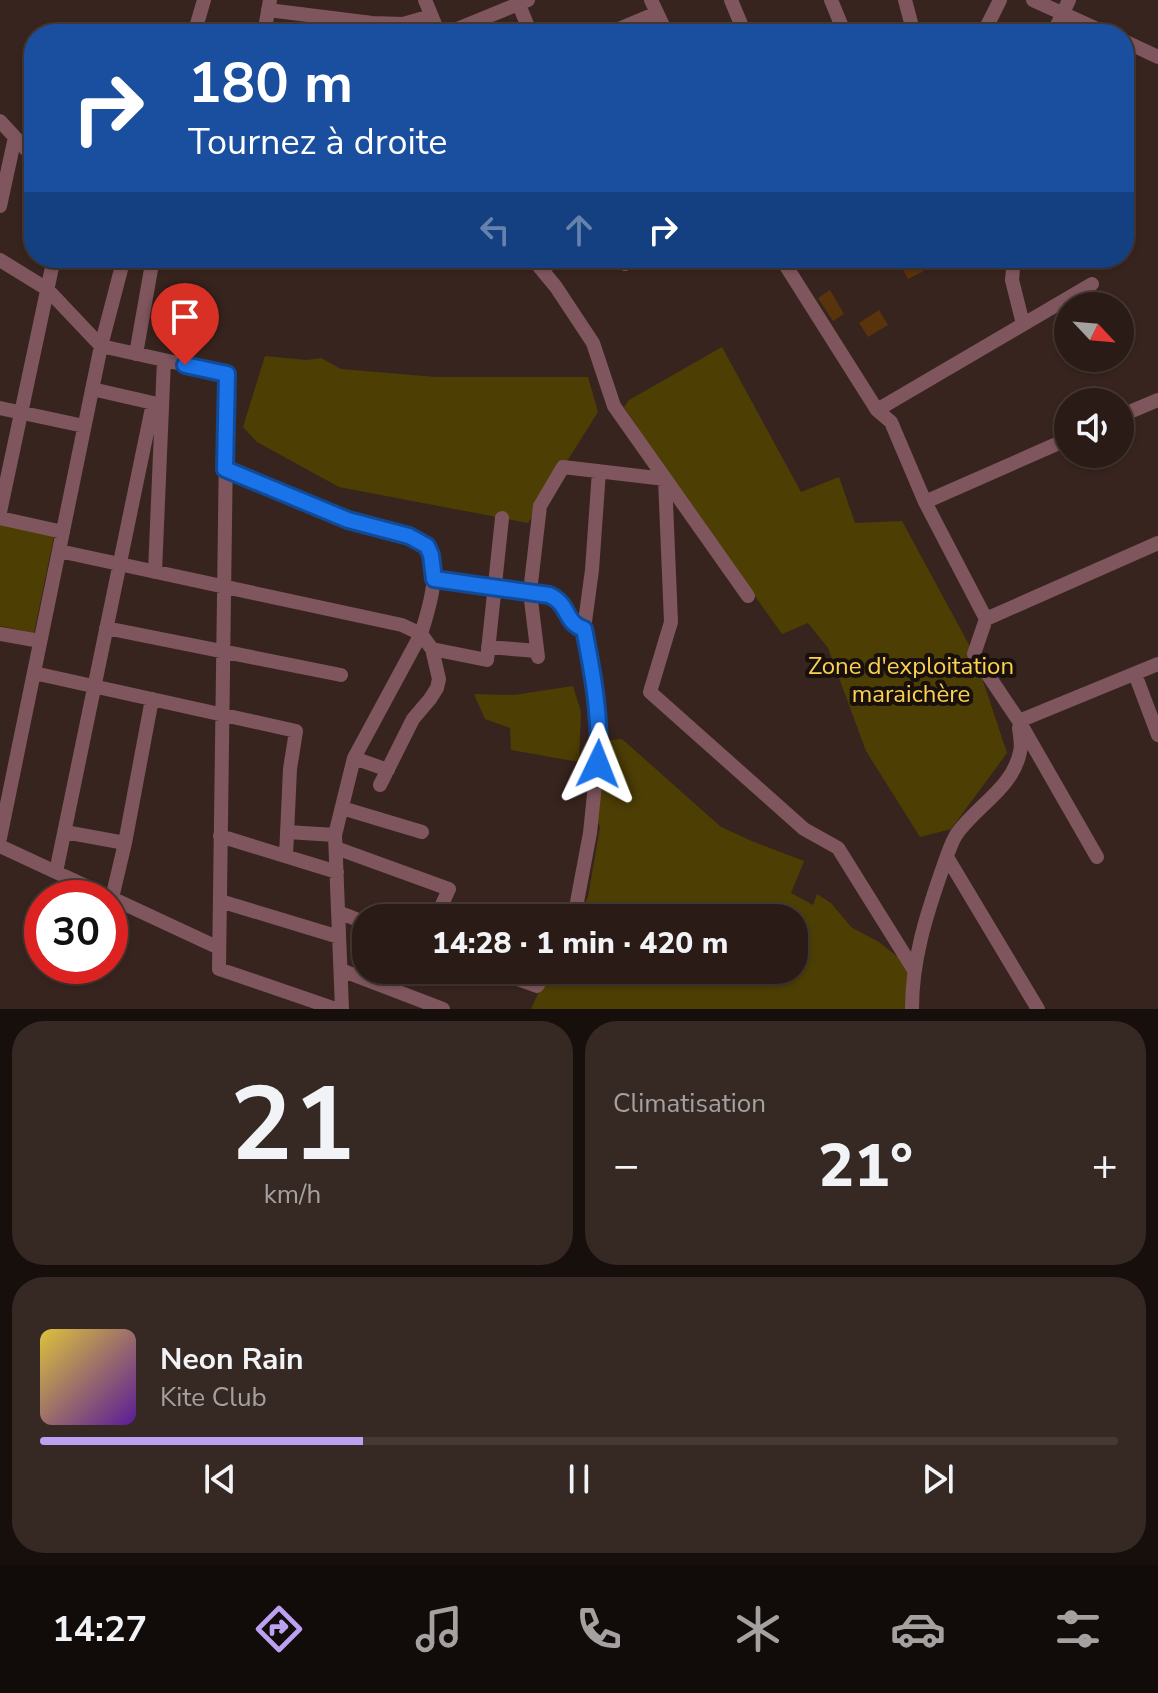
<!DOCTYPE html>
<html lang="fr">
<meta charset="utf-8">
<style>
body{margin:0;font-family:"Nunito Sans",sans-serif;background:#362823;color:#f1f3f6;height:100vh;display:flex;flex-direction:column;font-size:30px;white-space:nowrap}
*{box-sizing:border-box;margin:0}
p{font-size:26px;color:#a5a1a1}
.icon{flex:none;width:44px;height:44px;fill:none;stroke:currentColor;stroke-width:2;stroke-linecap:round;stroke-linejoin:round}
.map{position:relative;height:1009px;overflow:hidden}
.sheet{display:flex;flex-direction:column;gap:12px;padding:12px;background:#170f0c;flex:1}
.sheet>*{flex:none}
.top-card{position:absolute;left:24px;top:24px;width:1110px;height:244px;border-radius:32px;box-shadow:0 2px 6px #0004,0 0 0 2px #463935;background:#1a4fa0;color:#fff;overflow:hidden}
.needle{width:52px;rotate:116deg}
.buttons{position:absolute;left:1054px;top:292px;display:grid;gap:16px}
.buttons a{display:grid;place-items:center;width:80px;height:80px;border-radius:50%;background:#2a1b16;box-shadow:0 2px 6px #0004,0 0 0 2px #463935;font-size:40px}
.speed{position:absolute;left:24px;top:880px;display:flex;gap:16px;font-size:40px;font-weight:700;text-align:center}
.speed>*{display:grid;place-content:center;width:104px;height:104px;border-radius:50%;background:#2a1b16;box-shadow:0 2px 6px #0004,0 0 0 2px #463935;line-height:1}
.speed .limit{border:12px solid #d22;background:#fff;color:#111}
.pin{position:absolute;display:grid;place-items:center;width:68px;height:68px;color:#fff;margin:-82px -34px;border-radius:50% 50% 50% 0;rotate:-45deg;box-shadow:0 0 8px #0007}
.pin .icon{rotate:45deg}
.me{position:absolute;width:88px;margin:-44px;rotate:2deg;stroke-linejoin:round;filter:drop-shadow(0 0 6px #0008)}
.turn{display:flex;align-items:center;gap:28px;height:168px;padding:0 32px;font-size:36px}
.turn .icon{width:104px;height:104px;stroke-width:2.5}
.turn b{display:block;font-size:56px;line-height:68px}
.lanes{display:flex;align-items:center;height:76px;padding:0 32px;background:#0003;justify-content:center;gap:40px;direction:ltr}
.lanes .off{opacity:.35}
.big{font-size:60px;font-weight:800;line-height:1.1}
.sheet .tile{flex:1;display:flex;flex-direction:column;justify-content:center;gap:12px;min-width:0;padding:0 28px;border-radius:32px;background:#362823}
.sheet .dial{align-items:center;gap:0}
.dial b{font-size:104px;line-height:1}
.song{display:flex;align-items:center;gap:24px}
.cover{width:96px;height:96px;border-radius:12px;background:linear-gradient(135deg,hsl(50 70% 55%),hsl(270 70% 35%))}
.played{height:8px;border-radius:4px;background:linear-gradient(90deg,#bca0f2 30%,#463935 30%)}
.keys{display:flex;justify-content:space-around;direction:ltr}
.heat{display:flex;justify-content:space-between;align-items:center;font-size:44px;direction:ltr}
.sheet .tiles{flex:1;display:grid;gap:12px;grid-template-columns:1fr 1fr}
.tile:last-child{grid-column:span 2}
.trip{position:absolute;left:352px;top:904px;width:456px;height:80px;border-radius:32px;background:#2a1b16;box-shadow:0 2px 6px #0004,0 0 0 2px #463935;font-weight:800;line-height:80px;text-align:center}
.tab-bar{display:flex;height:128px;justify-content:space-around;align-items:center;background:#110b09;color:#a5a1a1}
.tab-bar .icon{width:56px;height:56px}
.tab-bar .active{color:#bca0f2}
.tab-bar b{font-size:36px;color:#f1f3f6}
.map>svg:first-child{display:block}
.green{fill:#4d3e04}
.building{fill:#58330b}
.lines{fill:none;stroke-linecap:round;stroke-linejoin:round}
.minor{stroke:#7f565e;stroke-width:14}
.route-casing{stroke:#114b97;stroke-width:20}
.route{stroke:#1a73e8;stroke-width:14}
.labels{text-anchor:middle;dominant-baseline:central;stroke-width:8;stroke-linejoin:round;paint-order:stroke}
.park-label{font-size:24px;fill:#fad24d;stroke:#19100d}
</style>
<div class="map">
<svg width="1158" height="1009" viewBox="0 0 1158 1009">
<rect width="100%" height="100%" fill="#38241e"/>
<path class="green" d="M722 347 801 492 839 477 855 523 902 521 974 654 1007 753 951 829 920 837 866 751 828 648 808 623 782 634 671 479 624 407 629 400Z
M265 356 307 360 321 358 341 369 436 377H588L598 412 528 523 339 487 257 442 243 427Z
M0 524 54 536 34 633 0 626Z
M573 686 581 712 579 762 511 750 510 728 485 719 474 694 514 695Z
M622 739 721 827 754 842 804 861 791 893 813 905 817 894 831 903 851 927 879 942 914 970 913 1009H531L549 970H794V918H577L588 897 600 827 593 810 599 741Z"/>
<path class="building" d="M897 258H917L924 271 908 279Z
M830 290 844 314 833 321 818 298Z
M879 310 888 325 868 337 859 323Z"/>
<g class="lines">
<path class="minor" d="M425 0 439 34
M517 0 531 34
M651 0 667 34
M731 0 745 34
M831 0 845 34
M905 0 914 34
M1033 0 1108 34
M268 10 372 23 403 24 431 16
M194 34 204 0
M264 34 270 0
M445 34 528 0
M607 34 657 13
M983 34 1000 0
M1053 34 1069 0
M1124 41 1158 57
M0 121 34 158
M0 206 15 137
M532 258 556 287 593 343 614 406 748 596
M623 258 625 264
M781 258 877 410 891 422 925 502 986 619 974 654 1019 721 1097 857
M1014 258 1012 280 1023 324
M0 260 47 289 101 346 227 374 219 969 336 1009
M540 268 563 258
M136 354 153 258
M92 389 162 405
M0 408 84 426
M877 410 1092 284
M1120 416 1158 400
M225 469C272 489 319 513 368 525 386 529 419 534 429 550 441 571 428 612 421 634L354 758 335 835 342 1009
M665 479 671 622 650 692 804 829 838 848 914 970
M925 502 1068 439
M0 512 54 258
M0 518 63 532
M59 551 402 625 421 634 432 649 439 679 437 688 430 699 413 719 380 785
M155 572 164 360
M434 579 549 595C570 604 564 623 584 629
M986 619 1158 543
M106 628 341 675
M0 634 40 641
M488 647 537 651
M432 649 487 660 502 518
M538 657 530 592 540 506 563 467 665 479
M34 673 296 731 290 769 286 856
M1135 674 1158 735
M1019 721 1158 664
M354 758 388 770
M342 808 422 832
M65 832 125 843
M287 832 335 835
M220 836 337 872
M0 838 101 346 124 258
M0 846 219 948
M336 848 449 889 436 918
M947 857 1038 1009
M56 872 153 403
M112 898 125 843 152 699
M220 901 339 937
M440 910 461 918
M338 912 366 923
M574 918 590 833 600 736 596 690 584 629 592 570 599 471
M341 970 443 1009
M493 970 537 986 548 970
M912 1009C912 960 926 916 942 870 946 859 950 845 956 835 975 807 1013 788 1020 752 1022 745 1020 736 1019 728"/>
</g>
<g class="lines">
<defs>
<path id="route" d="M185 365 227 374 225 469 348 520 409 536 427 546 431 555 434 579 549 595C570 604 564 623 584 629 593 674 601 718 598 764"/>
</defs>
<use href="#route" class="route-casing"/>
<use href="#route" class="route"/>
</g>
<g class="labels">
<g class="park-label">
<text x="911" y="666">Zone d'exploitation<tspan x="911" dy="28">maraichère</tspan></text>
</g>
</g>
</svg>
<div class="buttons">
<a><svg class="needle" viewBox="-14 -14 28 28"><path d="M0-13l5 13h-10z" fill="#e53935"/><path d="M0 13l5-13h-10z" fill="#a5a1a1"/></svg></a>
<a><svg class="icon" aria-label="sound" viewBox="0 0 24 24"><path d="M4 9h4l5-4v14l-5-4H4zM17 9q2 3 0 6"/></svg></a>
</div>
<div class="speed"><div class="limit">30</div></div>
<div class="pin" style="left:185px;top:365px;background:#d93025"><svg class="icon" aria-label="arrive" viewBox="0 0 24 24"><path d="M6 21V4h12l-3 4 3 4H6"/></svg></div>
<svg class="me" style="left:598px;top:764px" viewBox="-20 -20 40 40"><path d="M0-17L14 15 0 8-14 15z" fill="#1a73e8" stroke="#fff" stroke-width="4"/></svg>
<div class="trip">14:28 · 1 min · 420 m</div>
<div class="top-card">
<div class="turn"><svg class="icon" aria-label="right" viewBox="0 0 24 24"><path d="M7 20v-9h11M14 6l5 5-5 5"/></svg><div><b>180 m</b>Tournez à droite</div></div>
<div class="lanes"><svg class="icon off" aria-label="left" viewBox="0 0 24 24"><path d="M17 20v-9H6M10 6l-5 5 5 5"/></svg><svg class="icon off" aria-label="ahead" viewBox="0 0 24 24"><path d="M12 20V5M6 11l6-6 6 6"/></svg><svg class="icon" aria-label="right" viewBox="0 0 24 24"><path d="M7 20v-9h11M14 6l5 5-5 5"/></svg></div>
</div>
</div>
<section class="sheet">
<div class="tiles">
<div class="tile dial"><b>21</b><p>km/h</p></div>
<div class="tile"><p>Climatisation</p>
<div class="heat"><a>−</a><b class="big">21°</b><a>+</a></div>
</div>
<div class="tile">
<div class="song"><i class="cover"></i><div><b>Neon Rain</b><p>Kite Club</p></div></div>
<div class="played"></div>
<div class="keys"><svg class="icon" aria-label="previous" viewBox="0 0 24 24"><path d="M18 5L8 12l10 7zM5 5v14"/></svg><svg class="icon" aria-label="pause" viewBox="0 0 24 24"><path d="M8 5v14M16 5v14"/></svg><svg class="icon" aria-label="next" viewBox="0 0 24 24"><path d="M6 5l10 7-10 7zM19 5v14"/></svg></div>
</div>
</div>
</section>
<nav class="tab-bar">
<b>14:27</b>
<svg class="icon active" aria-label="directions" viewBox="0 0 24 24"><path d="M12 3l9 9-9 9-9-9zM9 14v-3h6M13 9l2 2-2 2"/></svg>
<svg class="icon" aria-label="music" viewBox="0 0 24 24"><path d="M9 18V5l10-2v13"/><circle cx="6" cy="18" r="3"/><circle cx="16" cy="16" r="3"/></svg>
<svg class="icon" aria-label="phone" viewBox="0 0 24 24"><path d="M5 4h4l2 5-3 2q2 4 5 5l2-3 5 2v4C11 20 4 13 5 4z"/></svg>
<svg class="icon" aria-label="climate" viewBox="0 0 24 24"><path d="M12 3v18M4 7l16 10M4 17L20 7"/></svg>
<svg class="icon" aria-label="car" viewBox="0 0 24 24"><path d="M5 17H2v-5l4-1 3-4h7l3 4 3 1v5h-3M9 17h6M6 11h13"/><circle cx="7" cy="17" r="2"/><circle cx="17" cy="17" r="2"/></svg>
<svg class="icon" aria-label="filters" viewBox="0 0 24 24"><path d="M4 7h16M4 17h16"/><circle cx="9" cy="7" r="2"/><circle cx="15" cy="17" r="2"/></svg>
</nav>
